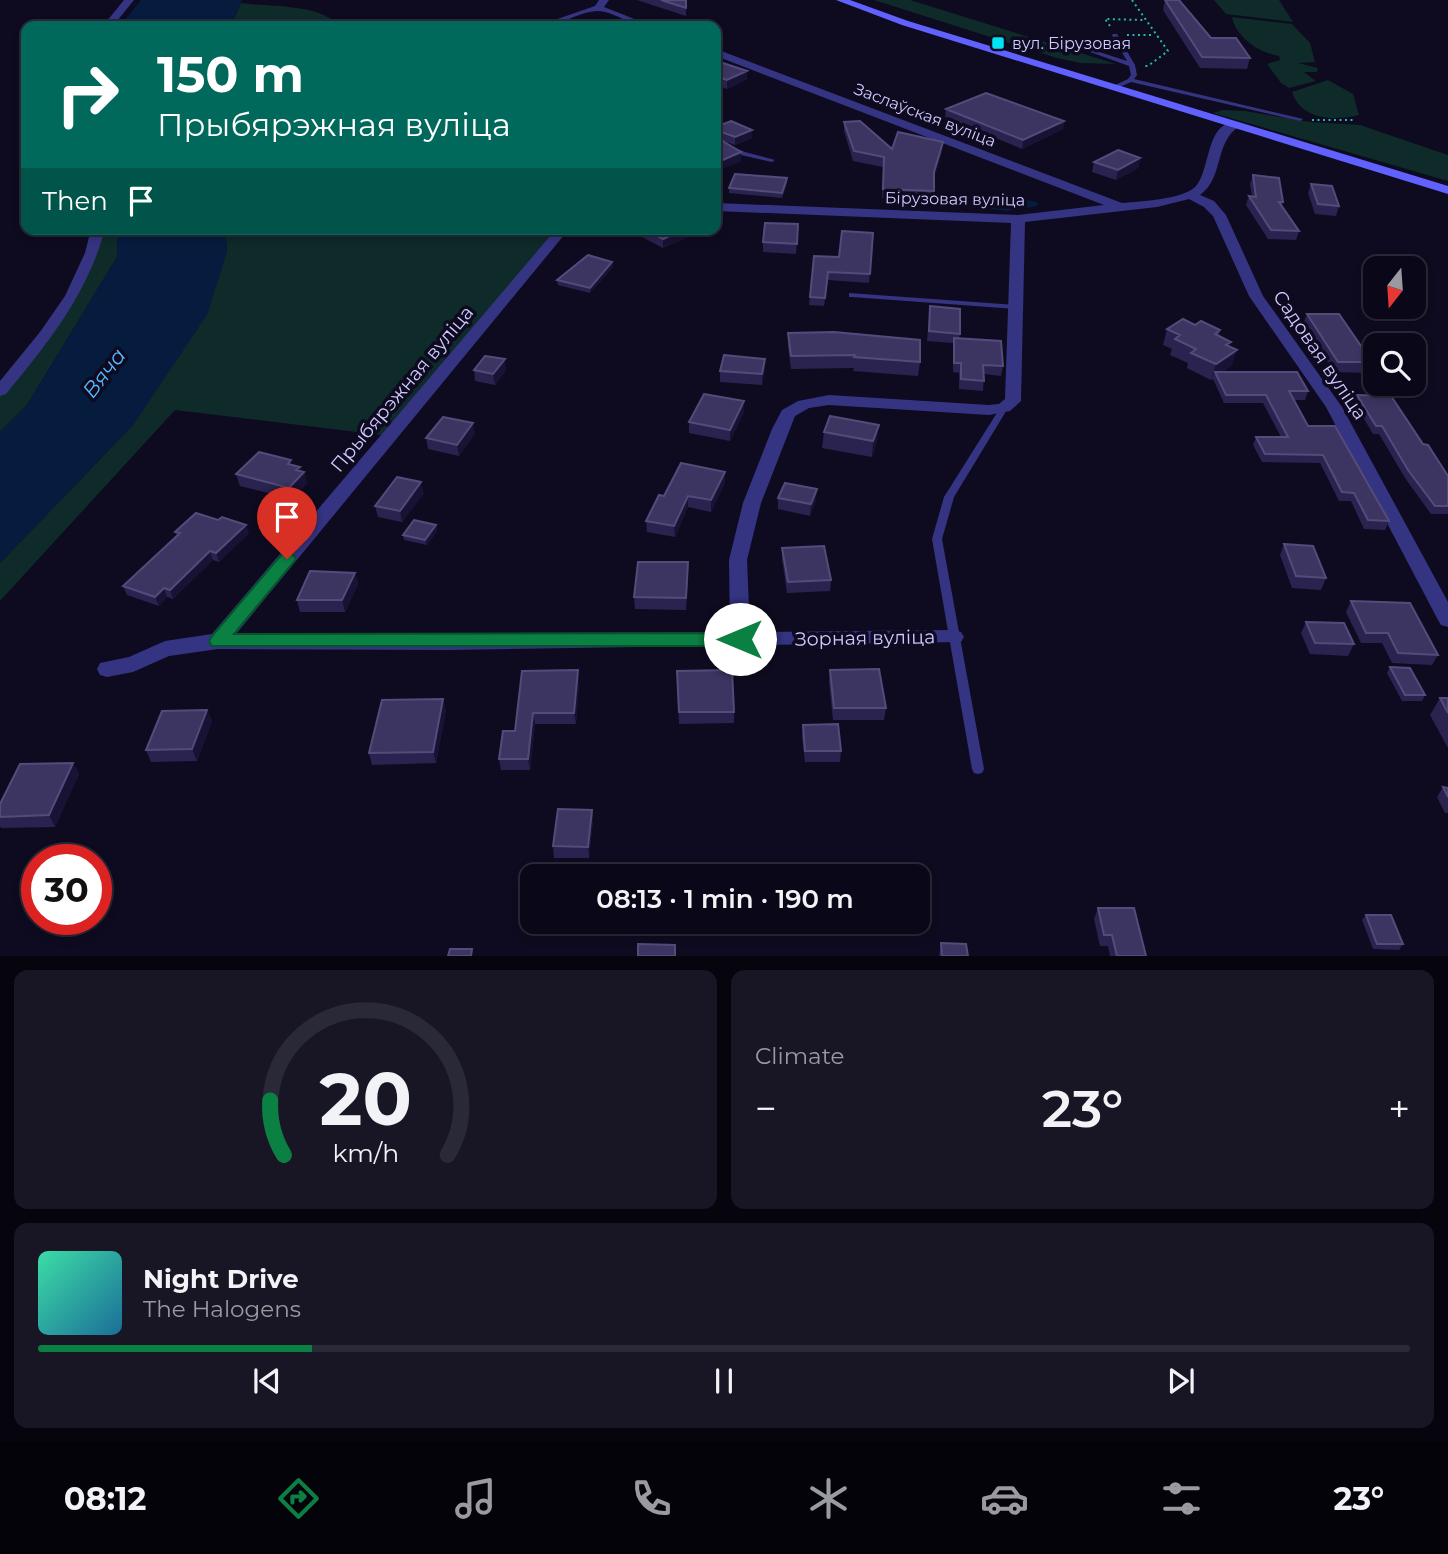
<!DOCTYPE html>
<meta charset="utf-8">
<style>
body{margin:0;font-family:Montserrat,sans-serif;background:#181625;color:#f1f3f6;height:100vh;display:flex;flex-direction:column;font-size:26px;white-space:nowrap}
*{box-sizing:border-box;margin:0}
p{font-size:23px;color:#999aa2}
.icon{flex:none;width:38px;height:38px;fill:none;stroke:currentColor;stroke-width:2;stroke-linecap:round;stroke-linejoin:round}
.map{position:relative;height:956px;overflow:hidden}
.sheet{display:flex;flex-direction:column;gap:14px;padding:14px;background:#06040d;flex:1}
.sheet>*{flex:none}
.guide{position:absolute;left:21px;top:21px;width:700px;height:214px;border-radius:14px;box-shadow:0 4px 10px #0003,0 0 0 2px #2a2937;background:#00695c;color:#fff;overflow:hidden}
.needle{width:46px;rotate:197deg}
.controls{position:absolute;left:1363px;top:256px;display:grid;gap:14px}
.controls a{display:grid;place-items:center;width:63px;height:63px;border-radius:14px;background:#0a0818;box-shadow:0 4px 10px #0003,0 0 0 2px #2a2937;font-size:35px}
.speed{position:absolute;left:21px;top:844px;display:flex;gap:14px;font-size:35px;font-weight:700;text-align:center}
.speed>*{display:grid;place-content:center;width:91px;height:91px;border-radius:50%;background:#0a0818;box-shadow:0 4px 10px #0003,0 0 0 2px #2a2937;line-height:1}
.speed .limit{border:10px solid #d22;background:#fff;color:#111}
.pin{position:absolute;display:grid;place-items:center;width:60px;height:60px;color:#fff;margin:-72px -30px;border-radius:50% 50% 50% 0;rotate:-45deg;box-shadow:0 0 7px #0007}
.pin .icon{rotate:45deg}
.me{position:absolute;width:77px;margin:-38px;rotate:270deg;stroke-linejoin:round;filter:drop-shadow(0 0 5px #0008)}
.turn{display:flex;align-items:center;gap:24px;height:147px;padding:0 21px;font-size:32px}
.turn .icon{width:91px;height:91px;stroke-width:2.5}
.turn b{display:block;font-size:49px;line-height:60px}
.then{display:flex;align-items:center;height:66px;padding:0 21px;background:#0003;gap:14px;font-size:26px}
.big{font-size:52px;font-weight:600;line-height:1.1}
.sheet .widget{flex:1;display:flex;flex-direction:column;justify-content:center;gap:10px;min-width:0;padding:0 24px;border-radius:14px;background:#181625}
.sheet .dial{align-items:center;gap:0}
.dial svg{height:182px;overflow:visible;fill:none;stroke:#2a2937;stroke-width:7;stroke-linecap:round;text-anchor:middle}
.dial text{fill:#f1f3f6;stroke:none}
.song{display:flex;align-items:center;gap:21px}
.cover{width:84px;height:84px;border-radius:10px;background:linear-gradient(135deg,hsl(160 70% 55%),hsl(200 70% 35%))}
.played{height:7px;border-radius:4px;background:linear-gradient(90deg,#0b8043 20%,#2a2937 20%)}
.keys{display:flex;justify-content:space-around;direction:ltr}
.heat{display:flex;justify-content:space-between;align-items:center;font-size:38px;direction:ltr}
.sheet .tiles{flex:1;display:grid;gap:14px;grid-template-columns:1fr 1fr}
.widget:last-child{grid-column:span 2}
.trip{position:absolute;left:520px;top:864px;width:410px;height:70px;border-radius:14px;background:#0a0818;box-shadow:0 4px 10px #0003,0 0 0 2px #2a2937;font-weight:600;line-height:70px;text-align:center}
.menu{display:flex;height:112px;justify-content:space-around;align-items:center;background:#04030a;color:#999aa2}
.menu .icon{width:49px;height:49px}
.menu .selected{color:#0b8043}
.menu b{font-size:32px;color:#f1f3f6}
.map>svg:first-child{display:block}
.green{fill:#0e2a29}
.water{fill:#061c3e}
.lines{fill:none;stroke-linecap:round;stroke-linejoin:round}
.path{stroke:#27b7aa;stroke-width:2;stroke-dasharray:2 3.5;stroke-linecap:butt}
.lane{fill:#353482;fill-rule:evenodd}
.street{fill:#353482;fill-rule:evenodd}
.secondary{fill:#6161ff;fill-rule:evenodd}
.wall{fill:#2a234f}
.shaded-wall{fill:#181234}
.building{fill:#3c3562;stroke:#534c7b;stroke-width:2}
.route{fill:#0b8043;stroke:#07532c;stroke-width:2}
.poi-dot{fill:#00e3f5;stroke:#0e0b20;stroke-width:2.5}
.labels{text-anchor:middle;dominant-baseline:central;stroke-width:7;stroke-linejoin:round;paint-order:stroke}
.far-poi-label{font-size:16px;fill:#cfcaff;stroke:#0e0b20;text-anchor:start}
.far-street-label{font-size:16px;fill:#cfcaff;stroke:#0e0b20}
.street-label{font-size:19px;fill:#cfcaff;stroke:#0e0b20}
.water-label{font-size:21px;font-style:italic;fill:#58b6ff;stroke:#0e0b20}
</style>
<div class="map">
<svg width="1448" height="956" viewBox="0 0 1448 956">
<rect width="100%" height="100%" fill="#0e0b20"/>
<path class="green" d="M874 0H910L1116 64 1081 63 1057 58Z
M1214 0H1279L1293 22 1226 14Z
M241 3C269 7 319 4 337 24L332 26H231Z
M1232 17 1292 24 1310 43 1315 62 1298 63 1318 68 1317 72H1304L1316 81 1289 88 1281 83 1267 64 1280 60 1279 56C1260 53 1236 38 1232 17Z
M1328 80 1353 94 1359 115C1334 121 1301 120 1292 92Z
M1223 110 1245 111 1310 122 1360 125 1448 155V181L1213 113Z
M98 229H117V257L27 405 0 432V391L61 318Z
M225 229H563L390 436 175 410 0 601V563L133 425 227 252Z"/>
<path class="water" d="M141 0H242L231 26H120Z
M1016 196 1038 203 1037 206 1007 211 984 208 981 204 983 200Z
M117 229H225L227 252 207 315 133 425 0 563V432L27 405 117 257Z"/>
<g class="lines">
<path class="path" d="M1132 0 1168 51 1148 66H1143
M1110 26 1105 19 1144 20
M1127 35H1154
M1312 120H1354"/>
<path class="lane" d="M1113 34H1117L1135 65 1137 75 1134 79 1303 119 1300 121 1131 82 1115 89H1111V87L1128 79 1131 75 1129 66 1082 49 1087 48 1127 61 1112 35Z
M716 140 745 152 775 160 772 162 741 155 716 144Z
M849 293 1016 305 1020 307 1016 309 852 297H849Z
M1004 405 1008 408 954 497 942 539 984 769 982 773 978 774 974 773 972 769 932 539 944 497 1000 408Z"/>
<path class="street" d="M124 0H134L113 26H103Z
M599 0H609L604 7 652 26C630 27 614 11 598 11 579 11 560 27 537 26L595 6Z
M716 49 1122 203C1141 201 1183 200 1196 186 1211 169 1206 118 1238 123V127C1214 144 1224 178 1200 195L1214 201 1226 215 1263 296 1342 407 1448 602V627L1441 625 1438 620 1326 407 1249 296 1213 216 1204 207 1189 199 1157 207 1025 222 1021 401 1010 411 989 415 829 405 809 408 795 416 761 503 747 560 750 632 954 630 961 632 964 637 961 642 449 650 218 649 169 656 133 672 107 677 100 675 97 669 100 663 129 657 165 641 212 634 556 229H569L236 634 730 632 729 560 743 503 772 429 782 410 798 401 829 395 989 405 999 404 1005 399 1011 223 716 211V203L1018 215 1104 205 716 56Z
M91 229H105C87 295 48 343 6 394L0 396V381L40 332 65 296 85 253Z"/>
<path class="secondary" d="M836 0H850L908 21 1448 186V194L902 25Z"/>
</g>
<path class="wall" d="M637 0H686V16Z
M1165 0 1211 38 1250 58 1247 69 1200 68 1163 10Z
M716 61 747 79 727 89 716 85Z
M946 109 1064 121 1063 129 1022 149 945 117Z
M844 122 892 149 942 152 934 178 933 201 882 198 883 167 853 161 844 131Z
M716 127 752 138 735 145 721 140 741 152V161L716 171Z
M1140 158 1138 168 1116 180 1092 172 1094 162Z
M1253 175 1283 202 1282 206 1299 231 1296 240 1268 239 1246 205 1249 196H1252L1250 184Z
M787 178V183L782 198 729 193V188Z
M1311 184 1339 206 1336 216 1315 214 1308 193Z
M798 224 796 254 763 252V242Z
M640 229H690V236L663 248 640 236Z
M873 233 869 283 828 280 824 306 809 305 814 256 839 257Z
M613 267 590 293 558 285 557 280Z
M930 306 960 334 959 338 1003 366 1001 376 984 374 983 391 959 389V373L953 372V343L927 341Z
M1307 314 1372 362 1368 373 1334 372 1303 324Z
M1195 325 1220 330 1219 336 1229 346 1232 365 1223 372 1308 391 1305 400H1294L1308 426 1389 521 1385 530 1364 529 1351 501H1339L1320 463 1262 462 1253 445 1256 437H1281L1263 403H1224L1213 379 1211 380 1187 368 1188 363 1170 355 1172 349 1163 345 1167 329Z
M788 333 920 362 918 376 853 371 854 368 791 369 788 346Z
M765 369 762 385 720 382V371Z
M474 370H506L495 385 475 381Z
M1357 395 1423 444 1448 476V514H1431L1405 478 1379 434H1373L1354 402Z
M744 401V412L730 441 689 433V422Z
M824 432 877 441 872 457 822 448Z
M475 434 459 456 428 449 426 438Z
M293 465 300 467 301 471 304 472 307 483 293 499 240 486 236 474Z
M725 483 711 512 688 507 675 537 647 532 646 521 664 496Z
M424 493 402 522 378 517 375 506Z
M778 498 816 500 810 516 778 509Z
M218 520 249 533 219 562 213 560 173 599 167 597 159 606 127 595 123 586 177 536 175 532Z
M436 525 437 531 427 545 404 540 403 535Z
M1284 544 1326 578 1321 590 1292 588 1280 555Z
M782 548 831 580 830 591 787 593 782 559Z
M355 573 358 584 345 612H300L297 600Z
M688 574 686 610 635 609 634 597Z
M1351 601 1438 655 1432 665 1392 663 1382 643H1361L1346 612Z
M1306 622 1354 644 1348 656 1310 654 1301 633Z
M1390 667 1425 695 1422 701H1402L1387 673Z
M830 670 886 708 884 720H833L829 682Z
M522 671 579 682 576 724H535L530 770H501L499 759 515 731Z
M677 671 734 712V723L679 724Z
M1440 698H1448V748L1430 715Z
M207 710 212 721 197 761 151 762 146 750Z
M446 710 436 763 372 765 369 753Z
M803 725 841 751 840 762H805L802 736Z
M73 763 79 774 55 827 1 828 0 826V804Z
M1443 787 1448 788V813H1445L1437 797Z
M592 810 593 821 589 858H554L553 846Z
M1098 908 1146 956H1110L1108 946H1100L1094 919Z
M1366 915 1403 944 1399 950 1373 949 1362 920Z
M941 943 968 956H939Z"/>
<path class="shaded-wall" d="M747 71V79L727 89V80Z
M1064 121 1063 129 1022 149 1023 140Z
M752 130V138L735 145V137Z
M943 142 942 152 933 182 934 172Z
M741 152V161L716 171V163Z
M1140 158 1138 168 1116 180 1118 170Z
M684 229H690V236L663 248V239Z
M612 262 613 267 590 293V288Z
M1237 350 1232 365 1217 376 1215 372 1211 380 1216 364Z
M505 359 506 370 495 385 493 374Z
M765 359V369L762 385V374Z
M744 401V412L730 441V430Z
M473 423 475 434 459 456 457 445Z
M879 425 877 441 872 457 873 441Z
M300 467 302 474 304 472 307 483 293 499 289 488 296 470Z
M725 472V483L711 512V500Z
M421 482 424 493 402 522 400 511Z
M817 489 816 500 810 516 811 504Z
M688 496V507L675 537 674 526Z
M246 525 249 533 219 562 216 553Z
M436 525 437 531 427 545 425 540Z
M210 551 213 560 173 599 170 590Z
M355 573 358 584 345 612 342 600Z
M164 588 167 597 159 606 155 597Z
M578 670 579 682 576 724 574 713Z
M443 699 446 710 436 763 433 752Z
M207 710 212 721 197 761 192 749Z
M533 713 535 724 530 770 528 759Z
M73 763 79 774 55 827 49 815Z
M592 810 593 821 589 858 588 847Z"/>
<path class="building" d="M661 0H686V8Z
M1165 0H1179L1211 38H1236L1250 58 1202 57Z
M395 23 403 26H386Z
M716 61H717L747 71 727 80 716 76Z
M986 93 1064 121 1023 140 946 109Z
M731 121 752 130 735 137 716 130V127Z
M860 121 892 149 898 132 943 142 934 172V191L883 189 884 157 854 151 844 122Z
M716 137 741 152 716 163Z
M1118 150 1140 158 1118 170 1094 162Z
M735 174 787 178 782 193 729 188Z
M1253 175 1279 178 1283 202H1279L1299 231 1271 230 1249 196 1256 197Z
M1311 184 1332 186 1339 206 1318 204Z
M765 223 798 224 797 244 763 242Z
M646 229H684L663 239Z
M842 231 873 233 870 274 828 272 825 298 810 297 814 256 839 257Z
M588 255 612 262 590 288 557 280Z
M930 306 960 309V334L929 331Z
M1307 314H1339L1372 362H1338Z
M1183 319 1195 325 1201 321 1220 330 1215 334 1231 342 1226 345 1237 350 1216 364 1191 353 1196 349 1175 339 1180 335 1167 329Z
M834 332 920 340V362L854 357 855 355 791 356 788 333Z
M954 338 1001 341 1003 366 983 365 984 381 961 379V363H954Z
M724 355 765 359 762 374 720 371Z
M485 356 505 359 493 374 474 370Z
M1215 372H1297L1308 391H1289L1308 426H1335L1389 521 1368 520 1354 493 1342 492 1323 455 1265 454 1256 437H1288L1266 395H1226Z
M704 394 744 401 730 430 689 422Z
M1357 395 1391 396 1423 444 1428 445 1448 476V506H1435L1408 470 1382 426H1376Z
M830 416 879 425 873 441 824 432Z
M443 417 473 423 457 445 426 438Z
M259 452 291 460 288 464 300 467 296 470 304 472 289 488 236 474Z
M681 463 725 472 711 500 688 496 674 526 646 521 659 495 664 496Z
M397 477 421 482 400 511 375 506Z
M785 483 817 489 811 504 778 498Z
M196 513 218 520 222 517 246 525 216 553 210 551 170 590 164 588 155 597 123 586 180 533 175 532Z
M414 520 436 525 425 540 403 535Z
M1284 544 1313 546 1326 578 1296 576Z
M824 546 831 580 788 582 782 548Z
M638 562H688L686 598 634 597Z
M310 571 355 573 342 600H297Z
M1351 601 1410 603 1438 655 1398 653 1388 633H1366Z
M1306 622 1344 623 1354 644 1315 643Z
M1390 667 1410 668 1425 695H1405Z
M879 669 886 708H834L830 670Z
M578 670 574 713H533L528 759H499L503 731H515L522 671Z
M732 670 734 712H679L677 671Z
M1440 698H1448V713Z
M443 699 433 752 369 753 382 700Z
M207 710 192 749 146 750 162 711Z
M838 724 841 751H805L803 725Z
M73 763 49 815 0 817V804L20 764Z
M1443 787 1448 788V797Z
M558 809 592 810 588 847 553 846Z
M1098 908H1134L1146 956H1117L1112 935H1104Z
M1366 915H1391L1403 944H1377Z
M941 943 966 944 968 956H942Z
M638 944 675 945V956H638Z
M450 949H472L471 956H448Z"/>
<path class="route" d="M287 553 293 555 296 559 293 563 234 634 740 633 746 635 749 639 746 644 740 646H212L209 641 212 636 281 555Z"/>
<rect class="poi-dot" x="991" y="36" width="14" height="14" rx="3.5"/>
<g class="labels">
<g class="far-poi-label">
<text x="1012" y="43">вул. Бірузовая</text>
</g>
<g class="far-street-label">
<text transform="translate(925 115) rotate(21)">Заслаўская вуліца</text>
<text transform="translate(955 199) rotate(1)">Бірузовая вуліца</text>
</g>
<g class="street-label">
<text transform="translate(1320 355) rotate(56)">Садовая вуліца</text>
<text transform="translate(402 389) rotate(-50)">Прыбярэжная вуліца</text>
<text transform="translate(865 638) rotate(-1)">Зорная вуліца</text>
</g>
<g class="water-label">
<text transform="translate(104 373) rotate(-52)">Вяча</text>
</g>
</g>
</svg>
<div class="controls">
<a><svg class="needle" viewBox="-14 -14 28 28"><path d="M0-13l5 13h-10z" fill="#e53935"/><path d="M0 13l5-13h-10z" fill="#999aa2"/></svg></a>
<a><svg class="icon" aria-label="search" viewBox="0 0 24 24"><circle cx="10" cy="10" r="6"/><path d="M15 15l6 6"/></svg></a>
</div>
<div class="speed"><div class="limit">30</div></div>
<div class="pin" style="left:287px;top:559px;background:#d93025"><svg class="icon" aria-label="arrive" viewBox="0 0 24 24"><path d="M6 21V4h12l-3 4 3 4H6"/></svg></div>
<svg class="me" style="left:740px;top:639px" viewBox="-20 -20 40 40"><circle r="19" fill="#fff"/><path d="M0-13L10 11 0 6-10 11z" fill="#0b8043"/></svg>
<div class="trip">08:13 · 1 min · 190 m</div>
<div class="guide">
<div class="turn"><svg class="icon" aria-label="right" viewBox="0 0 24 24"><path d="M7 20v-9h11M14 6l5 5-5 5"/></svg><div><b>150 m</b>Прыбярэжная вуліца</div></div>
<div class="then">Then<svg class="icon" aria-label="arrive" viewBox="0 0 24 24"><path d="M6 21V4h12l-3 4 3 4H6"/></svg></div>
</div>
</div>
<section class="sheet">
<div class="tiles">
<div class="widget dial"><svg viewBox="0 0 100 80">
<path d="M14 69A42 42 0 1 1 86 69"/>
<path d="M14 69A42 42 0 0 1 8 45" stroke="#0b8043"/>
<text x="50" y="56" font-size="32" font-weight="700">20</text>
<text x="50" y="72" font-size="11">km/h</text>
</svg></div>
<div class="widget"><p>Climate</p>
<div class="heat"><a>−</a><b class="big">23°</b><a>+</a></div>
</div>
<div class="widget">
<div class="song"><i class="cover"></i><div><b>Night Drive</b><p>The Halogens</p></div></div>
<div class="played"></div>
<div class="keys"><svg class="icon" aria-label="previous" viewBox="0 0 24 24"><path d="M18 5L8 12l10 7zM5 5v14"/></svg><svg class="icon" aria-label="pause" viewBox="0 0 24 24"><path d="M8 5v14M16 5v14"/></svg><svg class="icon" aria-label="next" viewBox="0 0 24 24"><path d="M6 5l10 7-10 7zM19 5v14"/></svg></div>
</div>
</div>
</section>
<nav class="menu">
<b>08:12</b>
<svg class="icon selected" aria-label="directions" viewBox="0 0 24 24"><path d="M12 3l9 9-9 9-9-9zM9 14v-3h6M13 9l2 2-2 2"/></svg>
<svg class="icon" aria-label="music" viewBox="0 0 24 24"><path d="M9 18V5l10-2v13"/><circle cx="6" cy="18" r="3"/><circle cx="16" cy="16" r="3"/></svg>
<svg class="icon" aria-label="phone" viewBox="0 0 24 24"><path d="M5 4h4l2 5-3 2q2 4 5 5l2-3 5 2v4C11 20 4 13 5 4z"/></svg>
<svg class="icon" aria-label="climate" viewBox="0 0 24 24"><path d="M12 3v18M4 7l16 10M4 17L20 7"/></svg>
<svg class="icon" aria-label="car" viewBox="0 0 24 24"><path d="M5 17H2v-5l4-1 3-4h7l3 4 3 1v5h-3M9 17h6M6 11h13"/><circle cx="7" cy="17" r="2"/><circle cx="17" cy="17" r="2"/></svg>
<svg class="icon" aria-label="filters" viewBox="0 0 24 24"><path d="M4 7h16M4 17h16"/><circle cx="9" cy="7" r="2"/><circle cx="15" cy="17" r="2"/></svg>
<b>23°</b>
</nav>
